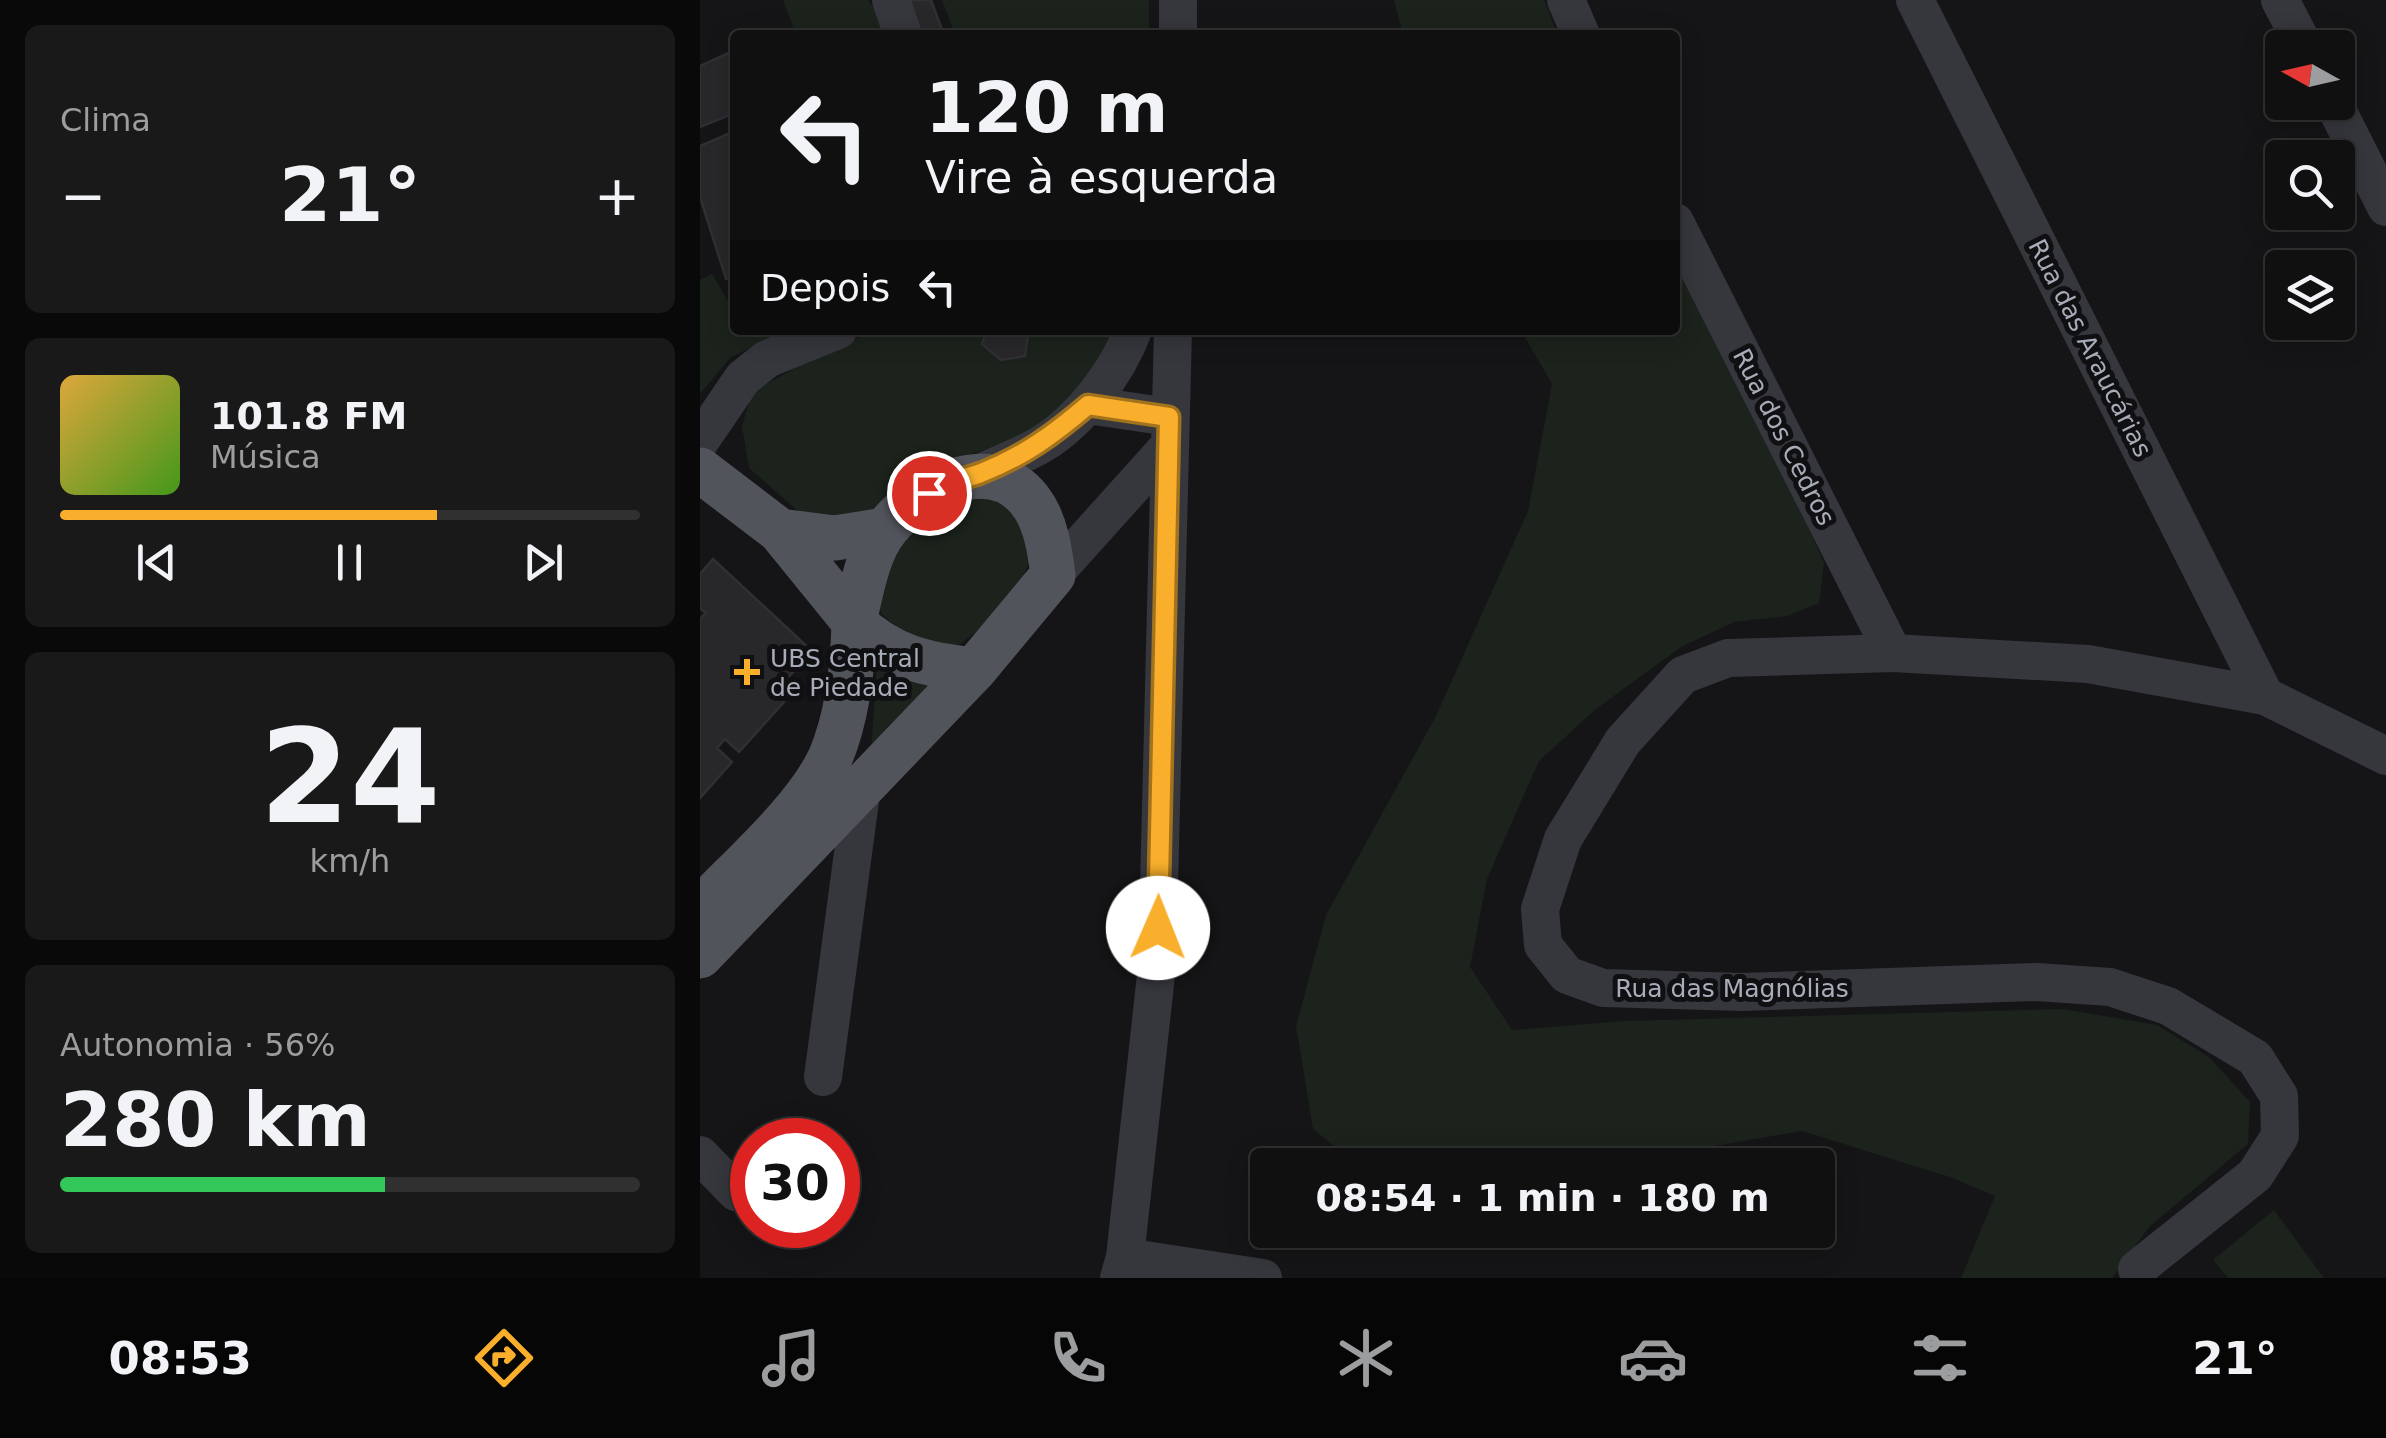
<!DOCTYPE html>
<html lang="pt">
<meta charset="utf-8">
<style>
body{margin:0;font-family:"DejaVu Sans",sans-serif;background:#19191a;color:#f1f3f6;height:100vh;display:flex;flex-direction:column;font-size:38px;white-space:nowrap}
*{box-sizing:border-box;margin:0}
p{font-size:32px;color:#9c9d9f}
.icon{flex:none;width:55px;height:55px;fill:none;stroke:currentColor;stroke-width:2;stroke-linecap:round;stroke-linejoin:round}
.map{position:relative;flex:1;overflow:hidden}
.side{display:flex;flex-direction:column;gap:25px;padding:25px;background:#090909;width:700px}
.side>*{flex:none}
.guide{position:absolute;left:30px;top:30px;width:950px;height:305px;border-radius:10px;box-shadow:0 5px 25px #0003,0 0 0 2px #303031;background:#101011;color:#f1f3f6;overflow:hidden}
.needle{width:65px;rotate:278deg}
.controls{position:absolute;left:1565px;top:30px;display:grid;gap:20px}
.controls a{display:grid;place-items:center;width:90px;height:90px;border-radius:10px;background:#101011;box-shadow:0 5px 25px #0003,0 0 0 2px #303031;font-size:50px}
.speed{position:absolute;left:30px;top:1118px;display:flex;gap:20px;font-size:50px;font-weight:700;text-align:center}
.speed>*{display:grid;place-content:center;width:130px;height:130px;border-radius:50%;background:#101011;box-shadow:0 5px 25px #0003,0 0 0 2px #303031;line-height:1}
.speed .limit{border:15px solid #d22;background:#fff;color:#111}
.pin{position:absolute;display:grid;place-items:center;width:85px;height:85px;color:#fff;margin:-42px;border:5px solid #fff;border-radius:50%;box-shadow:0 2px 10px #0007}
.me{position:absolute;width:110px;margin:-55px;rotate:1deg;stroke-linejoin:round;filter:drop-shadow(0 0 8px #0008)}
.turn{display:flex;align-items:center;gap:35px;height:210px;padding:0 30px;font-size:45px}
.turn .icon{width:130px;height:130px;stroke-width:2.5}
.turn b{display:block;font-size:70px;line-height:85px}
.then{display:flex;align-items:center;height:95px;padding:0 30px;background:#0003;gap:20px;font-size:38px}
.big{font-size:75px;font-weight:700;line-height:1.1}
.side .tile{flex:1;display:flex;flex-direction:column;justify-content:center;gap:15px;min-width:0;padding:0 35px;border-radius:15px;background:#19191a}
.side .dial{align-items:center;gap:0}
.dial b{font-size:130px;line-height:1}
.song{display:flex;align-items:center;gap:30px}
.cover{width:120px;height:120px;border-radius:15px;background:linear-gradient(135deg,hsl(40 70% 55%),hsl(100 70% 35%))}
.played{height:10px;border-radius:5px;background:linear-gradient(90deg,#f9af2c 65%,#303031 65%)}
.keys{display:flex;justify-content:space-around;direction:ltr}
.heat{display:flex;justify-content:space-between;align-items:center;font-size:55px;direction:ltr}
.charge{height:15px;border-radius:8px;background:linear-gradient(90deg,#34c759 56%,#303031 0)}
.trip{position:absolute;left:550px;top:1148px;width:585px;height:100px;border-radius:10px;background:#101011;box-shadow:0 5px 25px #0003,0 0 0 2px #303031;font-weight:700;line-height:100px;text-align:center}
.tab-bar{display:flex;height:160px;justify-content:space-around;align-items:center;background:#060607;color:#9c9d9f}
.tab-bar .icon{width:70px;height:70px}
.tab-bar .selected{color:#f9af2c}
.tab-bar b{font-size:45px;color:#f1f3f6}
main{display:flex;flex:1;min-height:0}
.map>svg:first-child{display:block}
.green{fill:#1b231c}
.building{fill:#28282b;stroke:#2f2f34;stroke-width:2.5}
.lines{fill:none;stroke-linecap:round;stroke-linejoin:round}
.minor{stroke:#36373d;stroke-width:38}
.major{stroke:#52545c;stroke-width:45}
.route-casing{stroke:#a2721d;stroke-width:25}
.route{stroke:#f9af2c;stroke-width:18}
.poi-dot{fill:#f9af2c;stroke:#101012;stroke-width:4}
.labels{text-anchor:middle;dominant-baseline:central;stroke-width:10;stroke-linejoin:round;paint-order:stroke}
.street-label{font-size:25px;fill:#a7acb8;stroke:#101012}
.poi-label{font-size:25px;fill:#a7acb8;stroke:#101012;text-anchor:start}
</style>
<main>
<section class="side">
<div class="tile"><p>Clima</p>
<div class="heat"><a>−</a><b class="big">21°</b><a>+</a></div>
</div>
<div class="tile">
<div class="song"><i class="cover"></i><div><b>101.8 FM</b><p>Música</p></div></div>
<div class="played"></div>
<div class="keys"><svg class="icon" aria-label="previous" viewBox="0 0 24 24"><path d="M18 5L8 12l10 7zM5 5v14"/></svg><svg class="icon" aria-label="pause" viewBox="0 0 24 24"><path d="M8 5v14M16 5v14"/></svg><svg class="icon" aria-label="next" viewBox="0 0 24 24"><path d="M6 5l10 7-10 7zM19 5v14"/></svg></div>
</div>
<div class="tile dial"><b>24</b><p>km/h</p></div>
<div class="tile"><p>Autonomia · 56%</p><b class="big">280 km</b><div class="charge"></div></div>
</section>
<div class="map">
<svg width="1686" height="1278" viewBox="0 0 1686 1278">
<rect width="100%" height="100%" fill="#151517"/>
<path class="green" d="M83 0H168L178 14 186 35H96Z
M242 0H449V35H255Z
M694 0H844L858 35H703Z
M975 262 1091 488 1124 563 1119 603 1087 616 1034 622 981 647 896 709 839 761 787 879 770 967 812 1030 926 1021 1362 1009 1457 1025 1509 1057 1550 1102 1548 1144 1450 1226 1412 1278H1261L1295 1196 1250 1177 1102 1131 906 1165H657L613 1129 596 1026 626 915 735 718 828 511 852 384 821 330H975Z
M12 274 35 313V330H85L30 358 0 394V280Z
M177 330H414L405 358 368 403 331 434 212 474 178 514 144 523 98 511 49 468 42 426 52 392 128 350Z
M253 493 311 501 334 551C317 595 293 622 254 648L212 644 181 613 175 586 180 562Z
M178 654 245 677 171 750Z
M1574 1210 1624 1278H1528L1513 1260Z"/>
<path class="building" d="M202 0H231L244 35H214Z
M35 50V113L0 127V66Z
M35 131V276L26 279 0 197V146Z
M287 330H324L328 336 325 356 301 360 282 344Z
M13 559 112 651 74 693 84 702 39 752 25 739 17 748 32 762 0 798V619L6 613 0 608V574Z"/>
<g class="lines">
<path class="minor" d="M191 0 203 35
M478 0V35
M866 0 881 35
M1215 0 1565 696
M1580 0 1605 48
M1633 102 1686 207
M975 222 1193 653
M388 405 469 417
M0 441 43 378 67 359 138 330
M278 474C299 464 322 456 342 444 381 420 417 373 433 330
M353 575 470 445
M123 1077 162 786
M0 1155 36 1192
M425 1257 563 1278
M1437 1269 1555 1175 1580 1136 1579 1096 1555 1058 1468 1006 1410 987 1337 982 1042 992 903 988 867 975 843 945 840 909 863 839 923 741 983 675 1028 658 1193 653 1388 664 1565 696 1686 756
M419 1278 425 1257 457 966 473 330"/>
<path class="major" d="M0 470 80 531 154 622C153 667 148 716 130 758 106 810 40 867 0 909
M80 531 135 538 185 530
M0 956 274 670 353 575C350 553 347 528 335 508 298 447 222 485 187 528 167 552 161 593 154 622 189 657 227 665 274 670"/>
</g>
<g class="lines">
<defs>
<path id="route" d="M229 493C246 481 262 480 281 473 324 456 353 435 388 405L469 417 458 928"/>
</defs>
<use href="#route" class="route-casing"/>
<use href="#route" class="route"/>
</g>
<path class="poi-dot" d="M42 657h10v10h10v10h-10v10h-10v-10h-10v-10h10z"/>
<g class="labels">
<g class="street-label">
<text transform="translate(1390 348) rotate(63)">Rua das Araucárias</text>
<text transform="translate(1084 437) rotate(63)">Rua dos Cedros</text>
<text x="1032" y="988">Rua das Magnólias</text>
</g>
<g class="poi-label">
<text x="70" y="658">UBS Central<tspan x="70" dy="29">de Piedade</tspan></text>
</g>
</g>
</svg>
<div class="controls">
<a><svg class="needle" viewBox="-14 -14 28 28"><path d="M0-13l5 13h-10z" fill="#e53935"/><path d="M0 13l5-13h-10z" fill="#9c9d9f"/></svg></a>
<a><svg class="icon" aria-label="search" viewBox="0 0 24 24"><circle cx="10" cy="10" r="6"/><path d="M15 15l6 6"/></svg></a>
<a><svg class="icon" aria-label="layers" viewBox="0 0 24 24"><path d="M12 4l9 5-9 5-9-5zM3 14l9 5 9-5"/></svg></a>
</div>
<div class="speed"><div class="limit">30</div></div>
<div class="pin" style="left:229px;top:493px;background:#d93025"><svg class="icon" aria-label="arrive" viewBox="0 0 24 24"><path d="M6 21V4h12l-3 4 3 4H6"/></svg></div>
<svg class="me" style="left:458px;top:928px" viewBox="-20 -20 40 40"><circle r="19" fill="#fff"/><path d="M0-13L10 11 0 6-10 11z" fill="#f9af2c"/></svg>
<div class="trip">08:54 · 1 min · 180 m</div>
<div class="guide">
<div class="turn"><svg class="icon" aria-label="left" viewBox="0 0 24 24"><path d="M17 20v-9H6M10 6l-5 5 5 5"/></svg><div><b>120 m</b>Vire à esquerda</div></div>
<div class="then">Depois<svg class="icon" aria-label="left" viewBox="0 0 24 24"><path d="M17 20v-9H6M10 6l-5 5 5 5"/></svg></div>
</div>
</div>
</main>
<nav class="tab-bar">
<b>08:53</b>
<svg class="icon selected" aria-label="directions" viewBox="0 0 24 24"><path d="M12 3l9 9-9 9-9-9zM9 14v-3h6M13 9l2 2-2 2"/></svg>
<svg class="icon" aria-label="music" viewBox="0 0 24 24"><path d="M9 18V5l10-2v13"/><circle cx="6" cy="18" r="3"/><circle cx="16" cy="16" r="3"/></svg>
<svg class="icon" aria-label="phone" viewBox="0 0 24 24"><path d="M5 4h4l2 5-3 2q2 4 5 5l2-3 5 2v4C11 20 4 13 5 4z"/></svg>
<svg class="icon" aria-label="climate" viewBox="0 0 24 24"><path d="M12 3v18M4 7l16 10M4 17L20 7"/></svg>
<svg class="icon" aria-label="car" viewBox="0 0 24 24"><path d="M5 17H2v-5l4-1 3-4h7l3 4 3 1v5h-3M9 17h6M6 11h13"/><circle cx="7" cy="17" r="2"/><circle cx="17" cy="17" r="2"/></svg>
<svg class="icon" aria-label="filters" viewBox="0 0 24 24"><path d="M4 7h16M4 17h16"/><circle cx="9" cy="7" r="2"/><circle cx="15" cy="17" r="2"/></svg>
<b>21°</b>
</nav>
